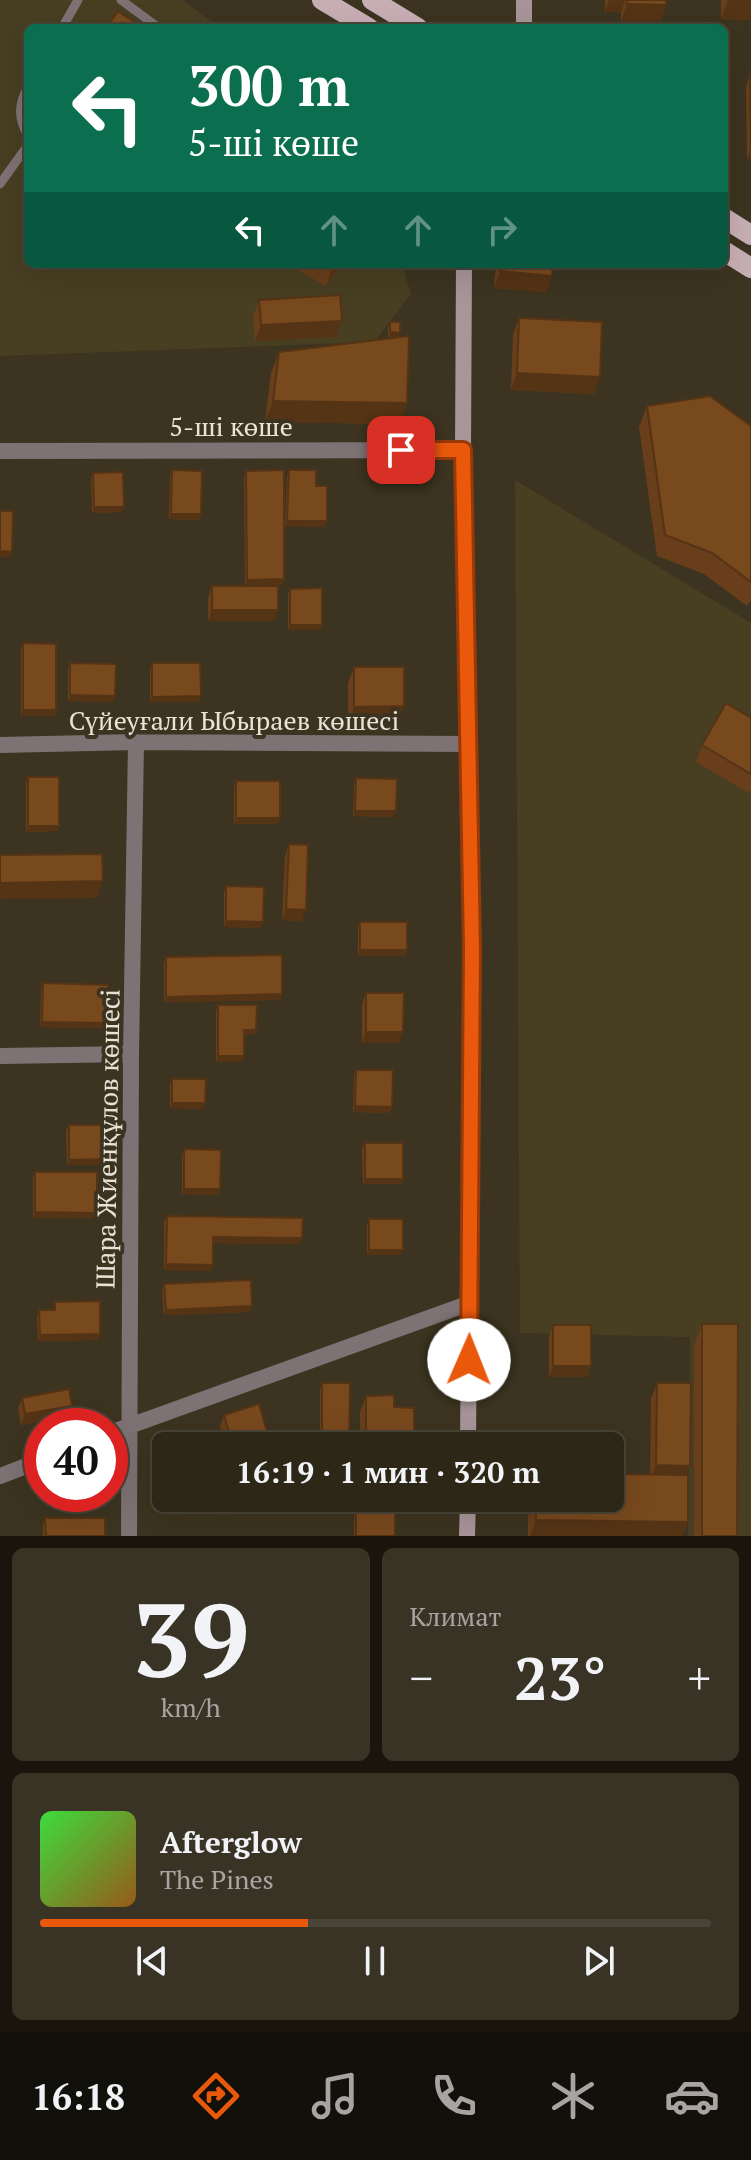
<!DOCTYPE html>
<html lang="ru">
<meta charset="utf-8">
<style>
body{margin:0;font-family:"PT Serif",serif;background:#393325;color:#f1f3f6;height:100vh;display:flex;flex-direction:column;font-size:30px;white-space:nowrap}
*{box-sizing:border-box;margin:0}
p{font-size:26px;color:#a7a5a2}
.icon{flex:none;width:44px;height:44px;fill:none;stroke:currentColor;stroke-width:2;stroke-linecap:round;stroke-linejoin:round}
.map{position:relative;height:1536px;overflow:hidden}
.details{display:flex;flex-direction:column;gap:12px;padding:12px;background:#19150d;flex:1}
.details>*{flex:none}
.guide{position:absolute;left:24px;top:24px;width:704px;height:244px;border-radius:12px;box-shadow:0 8px 32px #0002,0 0 0 2px #484437;background:#0b6e4f;color:#fff;overflow:hidden}
.speed{position:absolute;left:24px;top:1408px;display:flex;gap:16px;font-size:40px;font-weight:700;text-align:center}
.speed>*{display:grid;place-content:center;width:104px;height:104px;border-radius:50%;background:#2d2718;box-shadow:0 8px 32px #0002,0 0 0 2px #484437;line-height:1}
.speed .limit{border:12px solid #d22;background:#fff;color:#111}
.pin{position:absolute;display:grid;place-items:center;width:68px;height:68px;color:#fff;margin:-34px;border-radius:16px;box-shadow:0 4px 12px #0006}
.me{position:absolute;width:88px;margin:-44px;rotate:1deg;stroke-linejoin:round;filter:drop-shadow(0 0 6px #0008)}
.turn{display:flex;align-items:center;gap:28px;height:168px;padding:0 32px;font-size:36px}
.turn .icon{width:104px;height:104px;stroke-width:2.5}
.turn b{display:block;font-size:56px;line-height:68px}
.lanes{display:flex;align-items:center;height:76px;padding:0 32px;background:#0003;justify-content:center;gap:40px;direction:ltr}
.lanes .off{opacity:.35}
.big{font-size:60px;font-weight:800;line-height:1.1}
.details .widget{flex:1;display:flex;flex-direction:column;justify-content:center;gap:12px;min-width:0;padding:0 28px;border-radius:12px;background:#393325}
.details .dial{align-items:center;gap:0}
.dial b{font-size:104px;line-height:1}
.song{display:flex;align-items:center;gap:24px}
.cover{width:96px;height:96px;border-radius:12px;background:linear-gradient(135deg,hsl(120 70% 55%),hsl(30 70% 35%))}
.played{height:8px;border-radius:4px;background:linear-gradient(90deg,#ea580c 40%,#484437 40%)}
.keys{display:flex;justify-content:space-around;direction:ltr}
.heat{display:flex;justify-content:space-between;align-items:center;font-size:44px;direction:ltr}
.details .tiles{flex:1;display:grid;gap:12px;grid-template-columns:1fr 1fr}
.widget:last-child{grid-column:span 2}
.trip{position:absolute;left:152px;top:1432px;width:472px;height:80px;border-radius:12px;background:#2d2718;box-shadow:0 8px 32px #0002,0 0 0 2px #484437;font-weight:800;line-height:80px;text-align:center}
.tabs{display:flex;height:128px;justify-content:space-around;align-items:center;background:#12100a;color:#a7a5a2}
.tabs .icon{width:56px;height:56px}
.tabs .current{color:#ea580c}
.tabs b{font-size:36px;color:#f1f3f6}
.map>svg:first-child{display:block}
.built{fill:#483e22}
.lines{fill:none;stroke-linecap:round;stroke-linejoin:round}
.lane{stroke:#7f7275;stroke-width:9}
.street{stroke:#7f7275;stroke-width:16}
.secondary{stroke:#a89599;stroke-width:16}
.primary{stroke:#c8afb5;stroke-width:20}
.wall{fill:#683f1a}
.shaded-wall{fill:#553315}
.building{fill:#79491e;stroke:#553315;stroke-width:2}
.route-casing{stroke:#983908;stroke-width:20}
.route{stroke:#ea580c;stroke-width:14}
.labels{text-anchor:middle;dominant-baseline:central;stroke-width:8;stroke-linejoin:round;paint-order:stroke}
.street-label{font-size:26px;fill:#e7e3d6;stroke:#3c3420}
</style>
<div class="map">
<svg width="751" height="1536" viewBox="0 0 751 1536">
<rect width="100%" height="100%" fill="#3c3420"/>
<path class="built" d="M0 0H182L221 28H28V264H402L411 294 374 342 0 356Z
M515 480 751 623V1536H688L690 1337 520 1333Z"/>
<g class="lines">
<path class="lane" d="M121 0 159 28
M62 28 78 0
M28 87C18 105 18 118 28 136
M0 184 28 145"/>
<path class="street" d="M0 451 463 450
M0 745 136 742 468 744
M0 1056 131 1054
M110 1433 470 1303
M0 1476 42 1460
M129 1536 131 1054 136 742"/>
<path class="secondary" d="M524 28V0
M464 264 463 450 472 949 468 1446
M467 1536 468 1498"/>
<path class="primary" d="M322 0 369 28
M372 0 418 28
M724 218 751 235
M724 251 751 268"/>
</g>
<path class="wall" d="M605 0H666V5L660 21H621V12H605Z
M721 0H751V20L721 19Z
M750 75H751V159H747L746 87Z
M286 264H341L326 286Z
M496 264H553L546 292 494 288Z
M259 300 336 337 255 341 253 316Z
M519 318 600 377 594 394 511 390 513 334Z
M390 322 398 337 407 403 399 424 265 422 271 373 279 352 388 338V327Z
M647 406 751 426V601L747 606 704 574 657 556 639 427Z
M172 470 201 514 199 520 169 519 170 476Z
M289 470 316 486 325 527 285 526 287 476Z
M246 471 282 585H245L244 476Z
M93 473 122 512 92 513 91 478Z
M212 586 278 610 274 621H208V598Z
M290 589 322 625 320 630H288V594Z
M23 643 56 710 54 716H21V649Z
M70 663 115 696 113 702 68 701V669Z
M152 663 201 696 199 702H150V669Z
M354 667 398 723H348V683Z
M751 718V790L749 793 696 762 702 745Z
M28 777 59 826 57 831 26 832V783Z
M356 778 394 817 353 816 354 784Z
M236 781 280 818 278 824H234V787Z
M289 844 302 921 282 920 285 856Z
M226 886 261 928 224 927V892Z
M360 922 407 950 405 956H358V927Z
M166 957 282 994 280 1000 164 1002V963Z
M43 983 105 1028 40 1027 41 989Z
M366 993 399 1043H362V1004Z
M218 1005 256 1030 254 1035H244V1056L242 1062H216V1011Z
M356 1070 390 1113 353 1112 354 1075Z
M172 1079 205 1103 203 1109 170 1108V1084Z
M69 1125 103 1159 101 1165H67L66 1131Z
M365 1143 403 1179 401 1184H363L362 1149Z
M184 1149 220 1189 218 1195 182 1194V1155Z
M35 1172 95 1218H33V1178Z
M167 1216 302 1238 300 1244 213 1243V1265L211 1271 164 1270V1222Z
M369 1219 401 1255H367V1225Z
M164 1284 250 1312 164 1315 162 1290Z
M55 1302 98 1340 38 1341 37 1316 39 1310H53Z
M702 1324 737 1536H694V1345Z
M553 1325 591 1366 587 1377H549V1337Z
M322 1383 349 1446H320V1389Z
M657 1383 687 1475 683 1536H528V1498H610L650 1475 651 1399Z
M366 1396 394 1407 414 1446H360V1412Z
M22 1398 68 1417 21 1425 18 1409Z
M224 1415 270 1442 268 1446H226L220 1426Z
M356 1510 395 1536H354V1516Z
M45 1518 105 1536H43V1524Z"/>
<path class="shaded-wall" d="M609 0H625L621 12H605Z
M728 0H751V20L721 19Z
M627 4 666 5 660 21H621Z
M751 148V159H747Z
M336 264H341L326 286 332 269Z
M500 271 552 276 546 292 494 288Z
M342 321 336 337 255 341 261 325Z
M390 332 400 333 398 338H388Z
M517 373 600 377 594 394 511 390Z
M273 401 407 403 399 424 265 422Z
M94 507H124L122 512 92 513Z
M171 514H201L199 520 169 519Z
M287 521H327L325 527 285 526Z
M0 551 12 552 10 557H0Z
M284 579 282 585H245L247 580Z
M212 610H278L274 621H208Z
M290 625H322L320 630H288Z
M70 695 115 696 113 702 68 701Z
M201 696 199 702H150L152 697Z
M404 706 398 723H348L354 707Z
M23 710H56L54 716H21Z
M355 811H396L394 817 353 816Z
M236 818H280L278 824H234Z
M28 826H59L57 831 26 832Z
M103 881 97 898 0 899V883Z
M286 909 306 910 302 921 282 920Z
M226 921 263 922 261 928 224 927Z
M360 950H407L405 956H358Z
M282 994 280 1000 164 1002 166 997Z
M42 1022 107 1023 105 1028 40 1027Z
M244 1030H256L254 1035H242Z
M366 1032H403L399 1043H362Z
M218 1056H244L242 1062H216Z
M172 1103H205L203 1109 170 1108Z
M355 1106 392 1107 390 1113 353 1112Z
M103 1159 101 1165H67L69 1160Z
M365 1179H403L401 1184H363Z
M184 1189H220L218 1195 182 1194Z
M35 1212 97 1213 95 1218H33Z
M213 1237 302 1238 300 1244 211 1243Z
M369 1250H403L401 1255H367Z
M166 1264 213 1265 211 1271 164 1270Z
M252 1306 250 1312 164 1315 166 1310Z
M100 1334 98 1340 38 1341 40 1335Z
M553 1366H591L587 1377H549Z
M72 1406 68 1417 21 1425 25 1414Z
M656 1465 690 1466 684 1482 650 1481Z
M175 1507 231 1509 229 1515 173 1513Z
M536 1520 688 1522 683 1536H530Z"/>
<path class="building" d="M627 0H666V5L627 4Z
M118 11 143 28H106Z
M750 75H751V148Z
M322 264H336L332 269Z
M501 264H553L552 276 500 271Z
M340 295 342 321 261 325 259 300Z
M519 318 602 322 600 377 517 373Z
M390 322H400V333L390 332Z
M409 336 407 403 273 401 279 352Z
M710 396 751 426V582L712 553 665 535 647 406Z
M172 470 202 471 201 514H171Z
M284 470V579L247 580 246 471Z
M289 470H316V486H327V521H287Z
M123 472 124 507H94L93 473Z
M0 511H13L12 552 0 551Z
M212 586H278V610H212Z
M322 588V625H290V589Z
M23 643 56 644V710H23Z
M70 663 116 664 115 696 70 695Z
M152 663H200L201 696 152 697Z
M354 667H404V706L354 707Z
M726 703 751 718V774L702 745Z
M28 777H59V826H28Z
M356 778 397 779 396 811H355Z
M236 781H280V818H236Z
M289 844 308 845 306 910 286 909Z
M102 854 103 881 0 883V855Z
M226 886 264 887 263 922 226 921Z
M360 922H407V950H360Z
M282 955V994L166 997V957Z
M43 983 108 985 107 1023 42 1022Z
M366 993H404L403 1032H366Z
M218 1005H257L256 1030H244V1056H218Z
M356 1070H393L392 1107 355 1106Z
M172 1079H206L205 1103H172Z
M69 1125H103V1159L69 1160Z
M365 1143H403V1179H365Z
M184 1149 221 1150 220 1189H184Z
M35 1172H97V1213L35 1212Z
M167 1216 303 1218 302 1238 213 1237V1265L166 1264Z
M369 1219H403V1250H369Z
M251 1280 252 1306 166 1310 164 1284Z
M100 1301V1334L40 1335 39 1310H55V1302Z
M702 1324H738L737 1536H702Z
M553 1325H591V1366H553Z
M322 1383H350L349 1446H322Z
M657 1383H691L690 1466 656 1465Z
M69 1389 72 1406 25 1414 22 1398Z
M394 1395V1407L414 1408V1446H366V1396Z
M259 1404 270 1442 256 1446H233L224 1415Z
M610 1474 688 1475V1522L536 1520V1498H610Z
M176 1498H232L231 1509 175 1507Z
M356 1510H395V1536H356Z
M45 1518H105V1536H46Z"/>
<g class="lines">
<defs>
<path id="route" d="M401 450H463L472 949 469 1360"/>
</defs>
<use href="#route" class="route-casing"/>
<use href="#route" class="route"/>
</g>
<g class="labels">
<g class="street-label">
<text x="231" y="426">5-шi көше</text>
<text x="234" y="720">Сүйеуғали Ыбыраев көшесi</text>
<text transform="translate(107 1139) rotate(-89)">Шара Жиенқұлов көшесі</text>
</g>
</g>
</svg>
<div class="speed"><div class="limit">40</div></div>
<div class="pin" style="left:401px;top:450px;background:#d93025"><svg class="icon" aria-label="arrive" viewBox="0 0 24 24"><path d="M6 21V4h12l-3 4 3 4H6"/></svg></div>
<svg class="me" style="left:469px;top:1360px" viewBox="-20 -20 40 40"><circle r="19" fill="#fff"/><path d="M0-13L10 11 0 6-10 11z" fill="#ea580c"/></svg>
<div class="trip">16:19 · 1 мин · 320 m</div>
<div class="guide">
<div class="turn"><svg class="icon" aria-label="left" viewBox="0 0 24 24"><path d="M17 20v-9H6M10 6l-5 5 5 5"/></svg><div><b>300 m</b>5-шi көше</div></div>
<div class="lanes"><svg class="icon" aria-label="left" viewBox="0 0 24 24"><path d="M17 20v-9H6M10 6l-5 5 5 5"/></svg><svg class="icon off" aria-label="ahead" viewBox="0 0 24 24"><path d="M12 20V5M6 11l6-6 6 6"/></svg><svg class="icon off" aria-label="ahead" viewBox="0 0 24 24"><path d="M12 20V5M6 11l6-6 6 6"/></svg><svg class="icon off" aria-label="right" viewBox="0 0 24 24"><path d="M7 20v-9h11M14 6l5 5-5 5"/></svg></div>
</div>
</div>
<section class="details">
<div class="tiles">
<div class="widget dial"><b>39</b><p>km/h</p></div>
<div class="widget"><p>Климат</p>
<div class="heat"><a>−</a><b class="big">23°</b><a>+</a></div>
</div>
<div class="widget">
<div class="song"><i class="cover"></i><div><b>Afterglow</b><p>The Pines</p></div></div>
<div class="played"></div>
<div class="keys"><svg class="icon" aria-label="previous" viewBox="0 0 24 24"><path d="M18 5L8 12l10 7zM5 5v14"/></svg><svg class="icon" aria-label="pause" viewBox="0 0 24 24"><path d="M8 5v14M16 5v14"/></svg><svg class="icon" aria-label="next" viewBox="0 0 24 24"><path d="M6 5l10 7-10 7zM19 5v14"/></svg></div>
</div>
</div>
</section>
<nav class="tabs">
<b>16:18</b>
<svg class="icon current" aria-label="directions" viewBox="0 0 24 24"><path d="M12 3l9 9-9 9-9-9zM9 14v-3h6M13 9l2 2-2 2"/></svg>
<svg class="icon" aria-label="music" viewBox="0 0 24 24"><path d="M9 18V5l10-2v13"/><circle cx="6" cy="18" r="3"/><circle cx="16" cy="16" r="3"/></svg>
<svg class="icon" aria-label="phone" viewBox="0 0 24 24"><path d="M5 4h4l2 5-3 2q2 4 5 5l2-3 5 2v4C11 20 4 13 5 4z"/></svg>
<svg class="icon" aria-label="climate" viewBox="0 0 24 24"><path d="M12 3v18M4 7l16 10M4 17L20 7"/></svg>
<svg class="icon" aria-label="car" viewBox="0 0 24 24"><path d="M5 17H2v-5l4-1 3-4h7l3 4 3 1v5h-3M9 17h6M6 11h13"/><circle cx="7" cy="17" r="2"/><circle cx="17" cy="17" r="2"/></svg>
</nav>
